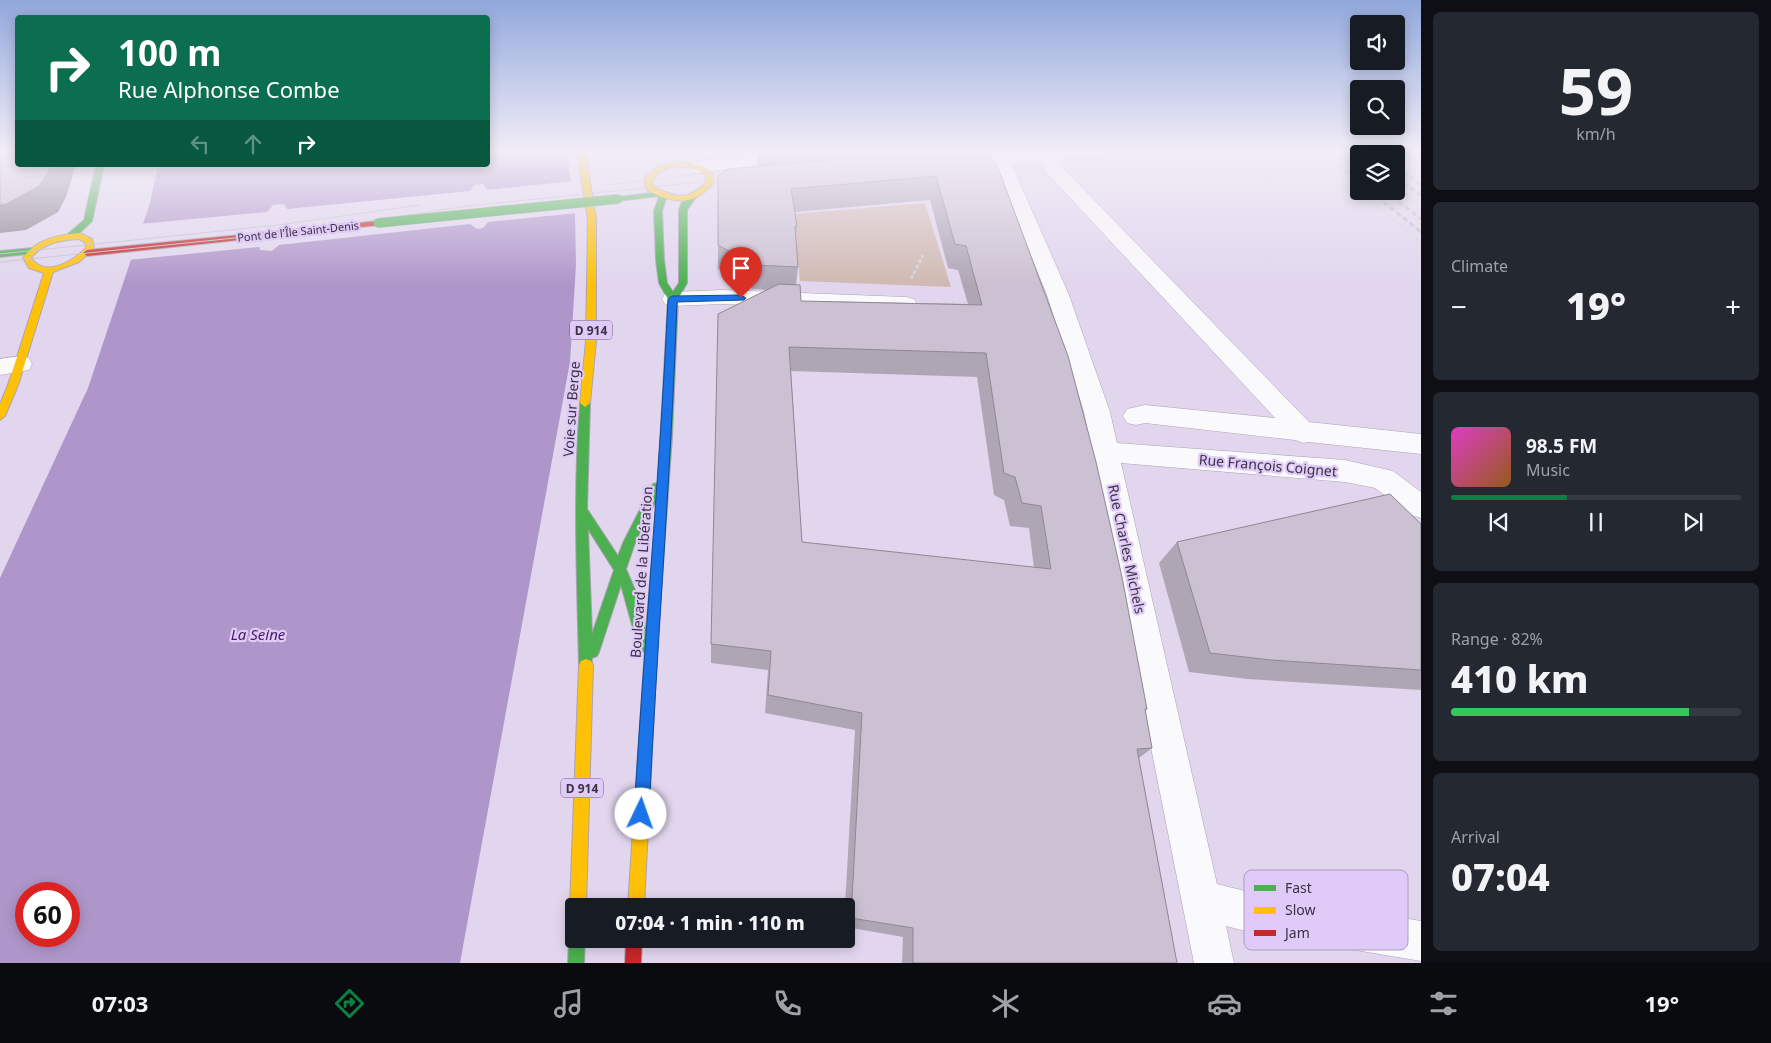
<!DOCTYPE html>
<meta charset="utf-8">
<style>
body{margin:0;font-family:"Noto Sans",sans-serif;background:#242831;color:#f1f3f6;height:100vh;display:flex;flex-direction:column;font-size:19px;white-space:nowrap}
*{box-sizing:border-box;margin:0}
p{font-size:16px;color:#9ea1a6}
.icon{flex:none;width:28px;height:28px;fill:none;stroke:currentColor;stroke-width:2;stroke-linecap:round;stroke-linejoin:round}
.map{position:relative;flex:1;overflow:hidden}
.details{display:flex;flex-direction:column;gap:12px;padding:12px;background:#0d0f14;width:350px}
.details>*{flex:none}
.guide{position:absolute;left:15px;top:15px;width:475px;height:152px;border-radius:5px;box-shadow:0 2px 12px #0003;background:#0b6e4f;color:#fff;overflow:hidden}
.fabs{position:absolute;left:1350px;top:15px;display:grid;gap:10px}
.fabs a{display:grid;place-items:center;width:55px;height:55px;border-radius:5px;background:#171b24;box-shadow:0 2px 12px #0003;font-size:25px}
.speed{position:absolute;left:15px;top:882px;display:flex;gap:10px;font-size:25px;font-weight:700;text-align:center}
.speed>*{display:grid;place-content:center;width:65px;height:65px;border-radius:50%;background:#171b24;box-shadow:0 2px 12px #0003;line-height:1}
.speed .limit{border:8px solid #d22;background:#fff;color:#111}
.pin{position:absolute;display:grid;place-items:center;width:42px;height:42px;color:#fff;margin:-51px -21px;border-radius:50% 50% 50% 0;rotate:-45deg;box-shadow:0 0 5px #0007}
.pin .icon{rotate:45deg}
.me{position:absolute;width:55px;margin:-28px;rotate:3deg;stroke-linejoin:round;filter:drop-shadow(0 0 4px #0008)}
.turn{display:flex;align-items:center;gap:18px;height:105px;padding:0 20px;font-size:22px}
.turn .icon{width:65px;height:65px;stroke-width:2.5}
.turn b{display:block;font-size:35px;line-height:42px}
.lanes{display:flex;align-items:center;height:48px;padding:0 20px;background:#0003;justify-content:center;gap:25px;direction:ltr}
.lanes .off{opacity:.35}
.big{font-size:38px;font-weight:800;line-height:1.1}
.details .tile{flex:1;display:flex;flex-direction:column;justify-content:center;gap:8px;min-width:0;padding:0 18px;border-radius:8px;background:#242831}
.details .dial{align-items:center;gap:0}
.dial b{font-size:65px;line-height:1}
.song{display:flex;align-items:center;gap:15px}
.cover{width:60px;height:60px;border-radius:8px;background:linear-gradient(135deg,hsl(310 70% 55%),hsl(30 70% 35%))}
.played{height:5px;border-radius:2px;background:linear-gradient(90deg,#0b8043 40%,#363941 40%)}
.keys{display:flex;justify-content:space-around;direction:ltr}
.heat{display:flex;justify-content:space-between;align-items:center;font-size:28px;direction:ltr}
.charge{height:8px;border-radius:4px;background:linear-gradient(90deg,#34c759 82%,#363941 0)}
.trip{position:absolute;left:565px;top:898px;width:290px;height:50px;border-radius:5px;background:#171b24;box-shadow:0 2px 12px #0003;font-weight:800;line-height:50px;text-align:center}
.tabs{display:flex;height:80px;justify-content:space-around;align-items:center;background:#090b0e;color:#9ea1a6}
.tabs .icon{width:35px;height:35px}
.tabs .selected{color:#0b8043}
.tabs b{font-size:22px;color:#f1f3f6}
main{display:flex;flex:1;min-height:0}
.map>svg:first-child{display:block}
.green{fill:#d0b9b2}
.water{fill:#af96ca;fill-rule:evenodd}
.pier{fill:#e1d6ee}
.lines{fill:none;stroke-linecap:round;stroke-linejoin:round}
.street-casing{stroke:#aca3b5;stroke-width:1}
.fast-casing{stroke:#aca3b5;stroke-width:2}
.slow-casing{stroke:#aca3b5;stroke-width:2}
.jam-casing{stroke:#aca3b5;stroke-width:2}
.path{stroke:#d7d3db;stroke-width:2.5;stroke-dasharray:4 2;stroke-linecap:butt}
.street{fill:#faf9fc;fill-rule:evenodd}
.fast{fill:#4caf50;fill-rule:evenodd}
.slow{fill:#ffc107;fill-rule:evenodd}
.jam{fill:#c62828;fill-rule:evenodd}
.tram{stroke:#c2bfc5;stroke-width:1}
.rail{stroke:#c2bfc5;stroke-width:3;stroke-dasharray:5.5 3;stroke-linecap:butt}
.fast-bridge-casing{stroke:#aca3b5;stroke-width:10;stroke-linecap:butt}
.fast-bridge{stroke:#4caf50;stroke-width:9}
.wall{fill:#afa6b5;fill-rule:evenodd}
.shaded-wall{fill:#8f8793}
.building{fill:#ccc1d2;stroke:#8f8793;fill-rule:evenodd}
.route{fill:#1a73e8;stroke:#114b97}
.labels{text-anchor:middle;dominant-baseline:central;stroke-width:4.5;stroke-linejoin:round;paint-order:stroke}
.far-street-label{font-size:11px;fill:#3a3143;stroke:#e0cbf8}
.shield{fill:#e0cbf8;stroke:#6c5f79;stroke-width:1}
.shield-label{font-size:12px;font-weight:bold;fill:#3a3143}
.street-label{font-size:14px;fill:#3a3143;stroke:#e0cbf8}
.water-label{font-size:15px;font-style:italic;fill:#451966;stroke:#e0cbf8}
.key{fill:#e0cbf8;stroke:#ae9dc2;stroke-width:1}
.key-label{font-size:14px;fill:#3a3143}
</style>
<main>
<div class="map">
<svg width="1421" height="963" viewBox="0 0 1421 963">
<rect width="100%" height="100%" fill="#e1d6ee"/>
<path class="green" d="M925 203 951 287 800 281 793 214Z"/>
<path class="water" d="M488 150H567L575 215 576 265 570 362 460 963H0V578L88 388 150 203 158 165H488ZM26 894H69V936H26Z"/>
<path class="pier" d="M573 181 577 213 488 222 483 228 477 229 470 224 279 245 272 251 260 250 259 247 128 260 140 224 267 212 273 205 284 204 287 209 470 191 474 185 483 184 487 190Z"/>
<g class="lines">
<defs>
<path id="street" d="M800 150H862L859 154 853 155 698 173 691 171 689 167 691 163 698 161Z
M985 150H1003L1005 153 1034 150H1112L1109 154 1103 155 1059 159 1063 168 1309 422 1421 434V454L1308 442 1304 443 1295 440 1145 423 1136 425 1127 423 1123 416 1127 409 1145 405 1275 418 1048 174 1041 161 1011 163 1069 295 1110 412 1117 443 1345 460 1393 471 1421 492V518L1411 515 1375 488 1345 482 1121 463 1217 884 1253 893 1421 921V961L1253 933 1226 926 1234 963H1194L1084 412 1047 295 998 175 993 165 976 164 974 160 976 156 987 154Z
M722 290 906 297 914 299 917 304 914 309 906 311 722 304 673 306 665 304 662 299 665 294 673 292Z
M20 356 29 358 32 364 29 370 0 375V359Z"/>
<path id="fast" d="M96 165H104L92 221 74 238H68V234L84 220Z
M658 192 667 196 662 211 664 260 667 283 673 292 679 283V210L681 204 690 194 697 196 687 210V283L678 299 672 437 658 634 657 638 652 640 649 639 651 646 649 650 644 652 639 650 621 585 599 652 597 656 592 658 591 669 586 671 581 669 579 665C577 578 573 490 580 403L585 399 590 403 587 509 618 556 623 543 653 484 658 483 668 299 659 283 656 260 654 211 659 196 618 201 614 199 618 197ZM657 499 646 629 635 590 626 569 635 543ZM588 529 614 570 592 634Z
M33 248 37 251 36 253 0 257V251Z
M574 932V939H585L584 963H568L569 939 571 933Z"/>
<path id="slow" d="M577 150H585L596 220V341L590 403 585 407 580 403 586 341 588 220Z
M679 162 702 166 712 172 714 182C695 207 672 204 647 190L644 180C653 167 664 163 679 162ZM679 166 697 170 705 175 706 182C689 201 675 198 654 187L652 180C659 171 667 167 679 166Z
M80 233 92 239 94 249 79 262 53 272 18 385 5 416 0 420V404L8 385 44 273 29 268 23 258C36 239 58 235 80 233ZM79 239 85 242 86 248C72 262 45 278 31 258 42 243 62 240 79 239Z
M652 628 657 630 658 634 644 906H628L646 634 647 630Z
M586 659 591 661 593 665 586 906H574V912L570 906 579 665 581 661Z"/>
<path id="jam" d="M378 221H381V225L87 256 83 253 87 250Z
M626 939H642L641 963H625Z"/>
</defs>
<use href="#street" class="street-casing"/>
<use href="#fast" class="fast-casing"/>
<use href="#slow" class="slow-casing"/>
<use href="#jam" class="jam-casing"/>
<path class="path" d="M1408 166 1421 175
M1350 185 1421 242
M1396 186 1421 203
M1396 191 1421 209
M911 279 923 255
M933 304 967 303"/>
<use href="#street" class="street"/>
<use href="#fast" class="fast"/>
<use href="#slow" class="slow"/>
<use href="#jam" class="jam"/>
<path class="tram" d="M975 154 1017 150
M608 185 742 168
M0 254 278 225 420 205
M0 262 284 233 468 206 731 179"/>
<path class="rail" d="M1318 150 1359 182
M1332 150 1359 171
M1357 150 1362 154
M1372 150 1377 154
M1400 150 1421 164
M1396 167 1421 185
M1396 178 1421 195
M1370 191 1421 232
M1385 191 1421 219"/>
<defs>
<path id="fast-bridge" d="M378 223 618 199"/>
</defs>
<use href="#fast-bridge" class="fast-bridge-casing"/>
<use href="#fast-bridge" class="fast-bridge"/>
</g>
<path class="wall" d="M758 150H988L1147 709 1145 711 1152 748 1139 758 1177 963H902L903 937 846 927V906H845L855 730 765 713 768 670 711 663V644L766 290 752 289 718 269V176L757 167ZM930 200 948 268 958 270 968 304 801 301 796 284 798 267 796 235 797 226 795 212ZM791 371 977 377 994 495 1004 500 1010 526 1029 528 1034 568 802 542Z
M1421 524V690L1247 679 1189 672 1159 563 1177 542Z"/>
<path class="shaded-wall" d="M50 165H76L66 197 58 212 26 230 0 233V205Z"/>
<path class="building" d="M0 150H18V165H50L48 172 39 186 6 204 0 205Z
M937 150H988L1000 173 1068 356 1096 462 1122 577 1147 709H1145L1152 748 1137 749 1177 963H913V928L851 918 862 713 768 695 771 651 711 644 718 314 779 284 800 285 801 301 982 305 966 246 955 244 936 176 791 189 797 226H795L798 267 754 265 718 245V176L729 169ZM789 347 986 353 1004 473 1015 477 1022 503 1041 506 1051 569 802 542Z
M1390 494 1421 524V670L1271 660 1210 653 1177 542Z"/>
<linearGradient id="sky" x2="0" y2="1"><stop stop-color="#91a8dc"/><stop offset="0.53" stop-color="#f2edf7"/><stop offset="1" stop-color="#f2edf7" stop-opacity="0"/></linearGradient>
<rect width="1421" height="285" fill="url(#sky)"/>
<path class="route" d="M741 295 746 298 744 300 677 302C671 473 657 643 649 814L647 819 641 821 636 819 634 814C644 642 660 471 668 299L672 296Z"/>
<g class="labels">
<g class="far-street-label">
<text transform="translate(298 231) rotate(-6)">Pont de l'Île Saint-Denis</text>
</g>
<g class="shield">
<rect x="570" y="320.5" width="42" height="19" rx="4"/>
<rect x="561" y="778.5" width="42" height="19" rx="4"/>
</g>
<g class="shield-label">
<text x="591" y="330">D 914</text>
<text x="582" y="788">D 914</text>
</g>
<g class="street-label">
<text transform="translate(571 409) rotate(-86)">Voie sur Berge</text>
<text transform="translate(1268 465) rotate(5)">Rue François Coignet</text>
<text transform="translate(1127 549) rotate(78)">Rue Charles Michels</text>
<text transform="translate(641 572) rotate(-86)">Boulevard de la Libération</text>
</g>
<g class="water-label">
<text x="258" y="634">La Seine</text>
</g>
</g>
<rect x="1244" y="870" width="164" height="80" rx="8" class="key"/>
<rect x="1254" y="885" width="22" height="6" fill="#4caf50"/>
<rect x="1254" y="907" width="22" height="7" fill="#ffc107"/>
<rect x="1254" y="930" width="22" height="6" fill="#c62828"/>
<g class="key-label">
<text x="1285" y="893">Fast</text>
<text x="1285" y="915">Slow</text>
<text x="1285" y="938">Jam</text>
</g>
</svg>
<div class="fabs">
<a><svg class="icon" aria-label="sound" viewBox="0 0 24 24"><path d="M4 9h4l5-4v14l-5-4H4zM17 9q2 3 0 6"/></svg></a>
<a><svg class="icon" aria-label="search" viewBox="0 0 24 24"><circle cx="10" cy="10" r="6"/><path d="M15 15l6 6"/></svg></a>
<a><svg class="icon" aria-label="layers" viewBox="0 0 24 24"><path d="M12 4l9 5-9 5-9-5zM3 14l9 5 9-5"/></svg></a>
</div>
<div class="speed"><div class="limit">60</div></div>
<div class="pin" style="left:741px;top:298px;background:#d93025"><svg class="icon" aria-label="arrive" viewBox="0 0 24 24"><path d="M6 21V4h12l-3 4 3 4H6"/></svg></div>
<svg class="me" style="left:641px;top:814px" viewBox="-20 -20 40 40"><circle r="19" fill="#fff"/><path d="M0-13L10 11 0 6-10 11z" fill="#1a73e8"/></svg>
<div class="trip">07:04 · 1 min · 110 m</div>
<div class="guide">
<div class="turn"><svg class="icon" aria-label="right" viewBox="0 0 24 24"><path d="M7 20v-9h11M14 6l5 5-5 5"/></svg><div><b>100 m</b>Rue Alphonse Combe</div></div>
<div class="lanes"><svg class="icon off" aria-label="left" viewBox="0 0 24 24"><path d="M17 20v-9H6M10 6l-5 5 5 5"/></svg><svg class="icon off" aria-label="ahead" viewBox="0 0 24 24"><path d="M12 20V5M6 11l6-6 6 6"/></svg><svg class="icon" aria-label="right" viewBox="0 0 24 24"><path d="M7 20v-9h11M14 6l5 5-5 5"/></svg></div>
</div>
</div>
<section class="details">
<div class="tile dial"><b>59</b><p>km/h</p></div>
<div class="tile"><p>Climate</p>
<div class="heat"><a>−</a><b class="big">19°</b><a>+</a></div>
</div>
<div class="tile">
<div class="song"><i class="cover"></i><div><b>98.5 FM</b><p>Music</p></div></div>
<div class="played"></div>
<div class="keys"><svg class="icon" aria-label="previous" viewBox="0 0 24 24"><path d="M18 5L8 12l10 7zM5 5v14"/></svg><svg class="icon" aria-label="pause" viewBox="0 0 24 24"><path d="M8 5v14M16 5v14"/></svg><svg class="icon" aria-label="next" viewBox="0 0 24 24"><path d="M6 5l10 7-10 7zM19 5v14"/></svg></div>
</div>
<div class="tile"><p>Range · 82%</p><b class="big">410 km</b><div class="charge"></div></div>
<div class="tile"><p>Arrival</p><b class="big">07:04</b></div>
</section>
</main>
<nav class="tabs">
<b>07:03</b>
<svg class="icon selected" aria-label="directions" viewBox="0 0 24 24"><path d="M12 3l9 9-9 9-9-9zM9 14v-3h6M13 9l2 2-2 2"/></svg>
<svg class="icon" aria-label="music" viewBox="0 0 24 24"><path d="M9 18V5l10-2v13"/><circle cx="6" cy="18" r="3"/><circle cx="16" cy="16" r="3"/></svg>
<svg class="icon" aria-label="phone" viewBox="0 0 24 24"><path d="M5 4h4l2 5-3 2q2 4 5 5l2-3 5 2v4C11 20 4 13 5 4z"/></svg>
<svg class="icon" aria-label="climate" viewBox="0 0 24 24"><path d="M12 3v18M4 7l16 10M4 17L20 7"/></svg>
<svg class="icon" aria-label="car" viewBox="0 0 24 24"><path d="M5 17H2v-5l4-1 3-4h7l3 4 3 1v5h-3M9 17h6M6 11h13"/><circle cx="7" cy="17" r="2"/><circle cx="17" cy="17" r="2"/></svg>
<svg class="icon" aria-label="filters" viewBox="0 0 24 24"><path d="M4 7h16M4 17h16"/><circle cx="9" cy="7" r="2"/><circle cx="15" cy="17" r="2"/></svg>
<b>19°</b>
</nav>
